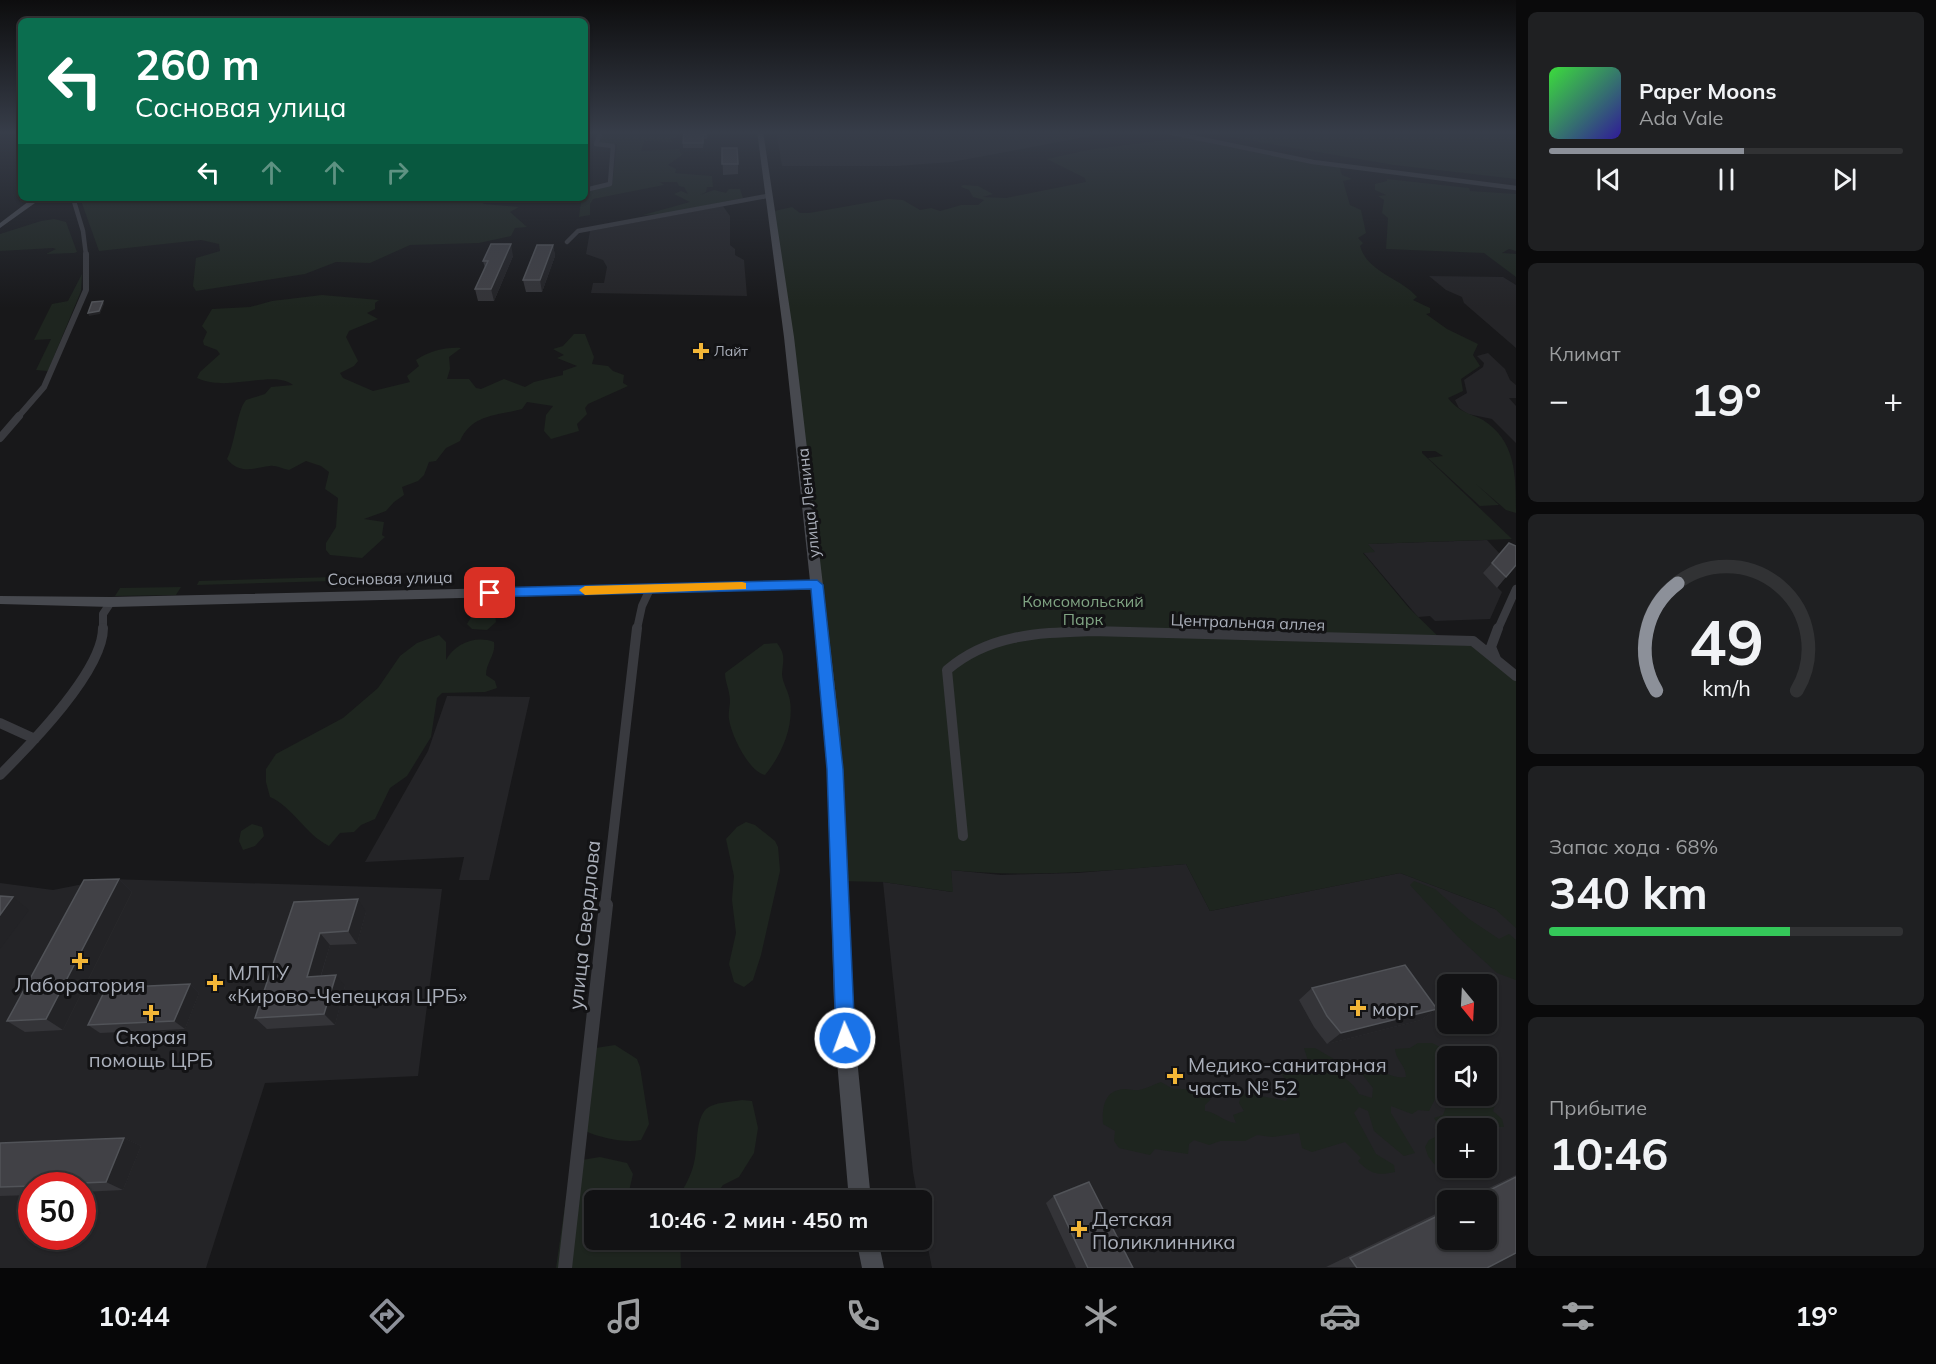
<!DOCTYPE html>
<html lang="ru">
<meta charset="utf-8">
<style>
body{margin:0;font-family:Mulish,sans-serif;background:#1f2022;color:#f1f3f6;height:100vh;display:flex;flex-direction:column;font-size:22px;white-space:nowrap}
*{box-sizing:border-box;margin:0}
p{font-size:20px;color:#9c9ea0}
.icon{flex:none;width:33px;height:33px;fill:none;stroke:currentColor;stroke-width:2;stroke-linecap:round;stroke-linejoin:round}
.map{position:relative;flex:1;overflow:hidden}
.side{display:flex;flex-direction:column;gap:12px;padding:12px;background:#0a0a0b;width:420px}
.side>*{flex:none}
.hud{position:absolute;left:18px;top:18px;width:570px;height:183px;border-radius:9px;box-shadow:0 2px 4px #0004,0 0 0 2px #313234;background:#0b6e4f;color:#fff;overflow:hidden}
.needle{width:39px;rotate:162deg}
.fabs{position:absolute;left:1437px;top:974px;display:grid;gap:12px}
.fabs a{display:grid;place-items:center;width:60px;height:60px;border-radius:9px;background:#121214;box-shadow:0 2px 4px #0004,0 0 0 2px #313234;font-size:30px}
.speed{position:absolute;left:18px;top:1172px;display:flex;gap:12px;font-size:30px;font-weight:700;text-align:center}
.speed>*{display:grid;place-content:center;width:78px;height:78px;border-radius:50%;background:#121214;box-shadow:0 2px 4px #0004,0 0 0 2px #313234;line-height:1}
.speed .limit{border:9px solid #d22;background:#fff;color:#111}
.pin{position:absolute;display:grid;place-items:center;width:51px;height:51px;color:#fff;margin:-26px;border-radius:12px;box-shadow:0 3px 9px #0006}
.me{position:absolute;width:66px;margin:-33px;rotate:358deg;stroke-linejoin:round;filter:drop-shadow(0 0 4px #0008)}
.turn{display:flex;align-items:center;gap:21px;height:126px;padding:0 18px;font-size:27px}
.turn .icon{width:78px;height:78px;stroke-width:2.5}
.turn b{display:block;font-size:42px;line-height:51px}
.lanes{display:flex;align-items:center;height:57px;padding:0 18px;background:#0003;justify-content:center;gap:30px;direction:ltr}
.lanes .off{opacity:.35}
.big{font-size:45px;font-weight:700;line-height:1.1}
.side .widget{flex:1;display:flex;flex-direction:column;justify-content:center;gap:9px;min-width:0;padding:0 21px;border-radius:9px;background:#1f2022}
.side .dial{align-items:center;gap:0}
.dial svg{height:156px;overflow:visible;fill:none;stroke:#313234;stroke-width:7;stroke-linecap:round;text-anchor:middle}
.dial text{fill:#f1f3f6;stroke:none}
.song{display:flex;align-items:center;gap:18px}
.cover{width:72px;height:72px;border-radius:9px;background:linear-gradient(135deg,hsl(120 70% 55%),hsl(250 70% 35%))}
.played{height:6px;border-radius:3px;background:linear-gradient(90deg,#8c9099 55%,#313234 55%)}
.keys{display:flex;justify-content:space-around;direction:ltr}
.heat{display:flex;justify-content:space-between;align-items:center;font-size:33px;direction:ltr}
.charge{height:9px;border-radius:4px;background:linear-gradient(90deg,#34c759 68%,#313234 0)}
.trip{position:absolute;left:584px;top:1190px;width:348px;height:60px;border-radius:9px;background:#121214;box-shadow:0 2px 4px #0004,0 0 0 2px #313234;font-weight:700;line-height:60px;text-align:center}
.tab-bar{display:flex;height:96px;justify-content:space-around;align-items:center;background:#070708;color:#9c9ea0}
.tab-bar .icon{width:42px;height:42px}
.tab-bar .on{color:#8c9099}
.tab-bar b{font-size:27px;color:#f1f3f6}
main{display:flex;flex:1;min-height:0}
.map>svg:first-child{display:block}
.built{fill:#242427;fill-rule:evenodd}
.green{fill:#1e251f}
.lines{fill:none;stroke-linecap:round;stroke-linejoin:round}
.street-far4{stroke:#393a3f;stroke-width:4.5}
.street-far3{stroke:#393a3f;stroke-width:6}
.street-far2{stroke:#393a3f;stroke-width:8}
.street-far1{stroke:#393a3f;stroke-width:10}
.street{stroke:#393a3f;stroke-width:14}
.secondary{fill:#47494f;fill-rule:evenodd}
.wall{fill:#343438}
.shaded-wall{fill:#232326}
.building{fill:#414146;stroke:#515358;stroke-width:1.5}
.route{fill:#1a73e8;stroke:#114b97;stroke-width:1.5}
.slow{fill:#f59e0b}
.poi-dot{fill:#f3b637;stroke:#131315;stroke-width:2}
.labels{text-anchor:middle;dominant-baseline:central;stroke-width:6;stroke-linejoin:round;paint-order:stroke}
.far-poi-label{font-size:14px;fill:#aaafba;stroke:#131315;text-anchor:start}
.street-label{font-size:16px;fill:#aaafba;stroke:#131315}
.park-label{font-size:16px;fill:#81a584;stroke:#131315}
.near-street-label{font-size:20px;fill:#aaafba;stroke:#131315}
.near-poi-label{font-size:20px;fill:#aaafba;stroke:#131315;text-anchor:start}
</style>
<main>
<div class="map">
<svg width="1516" height="1268" viewBox="0 0 1516 1268">
<rect width="100%" height="100%" fill="#18181a"/>
<path class="built" d="M776 131H1105L1096 135 952 162 897 166H782Z
M723 206 730 216V245L735 249V255L744 260 747 296 591 293 593 283H604L607 267 603 260 586 254 590 231Z
M1429 276 1503 277 1516 285V348L1464 303 1462 297 1446 290Z
M1488 353 1505 369 1510 380 1516 385V398H1509L1516 406V443L1492 419 1468 414 1459 408 1455 400 1467 393 1464 380 1483 367 1484 363 1477 356Z
M1487 540 1500 554 1516 561V565L1497 587 1502 592 1490 619 1435 621 1430 616 1418 617 1363 552 1374 551 1367 544Z
M447 696 530 697 489 880H459L464 857 365 862 428 751Z
M1186 864 1210 911 1400 873 1516 917V1268H932L921 1213V1200H918L913 1172 883 882 952 892 951 870 1001 875 1077 873ZM1448 984H1486V1023H1448ZM1448 1056H1486V1095H1448ZM1448 1128H1486V1167H1448ZM1448 1200H1486V1239H1448Z
M109 879 442 889 418 1076 265 1083 206 1268H0V883L53 890ZM32 1185H82V1236H32Z"/>
<path class="green" d="M602 131H627L617 136 629 131 651 135 640 131 661 132 660 133 676 131V138L671 139 673 142 644 141 641 151 679 149 682 155 668 165 676 169 675 173 712 176 713 187H707L706 192 700 195 714 190 726 193 729 189H740L743 198 663 214 643 215 690 202 674 194 681 191 688 194 684 187 679 186 677 182H660L664 185 593 199 590 204V215L579 217 581 201 585 198 586 192 612 185 617 144H598Z
M1194 131H1516V179L1394 165Z
M1187 137 1339 166 1342 175 1352 179 1343 181 1350 205 1361 210 1366 233 1358 238 1363 243 1360 246C1368 273 1401 278 1417 297L1413 300 1430 308V313L1426 314 1447 329 1478 344 1473 355 1480 366 1461 379 1463 391 1448 398C1459 412 1467 412 1483 420 1516 441 1516 475 1516 513L1506 510 1476 484 1499 505 1480 506 1428 458 1443 456 1435 451H1422V453L1512 539 1368 544 1375 552 1363 553 1409 608 1444 642 1473 641 1516 676V928L1495 909 1400 873 1210 911 1186 864C1107 871 1030 878 951 870L953 892 883 882 838 881 835 769 770 212 792 207 800 213H809L888 199 903 200 920 210 931 208 940 211 961 205H978L984 200 973 197 969 190 961 187 963 185 978 186 993 194 983 197 1006 198 1086 182 1085 178 1047 159 1088 150Z
M1387 179 1469 188 1470 191 1516 194V251L1509 249 1502 253 1516 254V277L1484 253 1386 249 1388 218 1382 213 1384 200 1378 196 1386 195 1375 190V184L1387 181Z
M80 198H476L484 204 519 207 510 212 527 227 515 228 511 236 479 243 410 245 370 263 336 262 305 274 196 291 193 286 196 258 220 251 219 244 201 240 99 251Z
M54 219 66 222 77 252 74 253 46 254 56 249 53 248 0 251V234L41 221Z
M82 274 81 291 48 371 36 370 51 339 34 340 52 304 68 301Z
M322 295 379 300 375 303V309L367 313 378 319 349 331 346 337 358 361 354 366 340 373 343 378 373 391 410 382 407 376 419 366 416 360C430 351 445 347 461 348L449 357 450 369 447 379H469L476 388 481 389 504 379 525 387 534 382 563 375V371L577 366 557 358 564 355 553 349 563 346 574 334H585L594 357 592 364 608 366 613 371 624 375 623 383 628 386 588 404 585 408 587 414 577 424 579 431 551 439 544 431 546 415 553 406 527 402 522 409C496 416 472 414 460 441L446 448 436 461 429 462 424 475 418 481 402 487 404 495 394 502 386 511 364 519 384 522 382 535 385 537 362 558 330 555 326 550V543L336 527 338 498 325 489 329 472 321 466 306 461 289 470C283 469 275 465 270 466 254 468 240 475 227 459 235 444 237 410 246 400L265 394 271 387 293 385C273 369 228 393 197 378L200 372 220 354 217 350 204 345 203 341 207 332 202 326 212 309 250 307 272 301Z
M334 577 332 581 197 585 199 581Z
M181 587 176 595 115 596 120 588Z
M485 610 495 614 496 622 487 630 472 629 467 624 473 614Z
M439 635 446 642V660C455 644 475 635 494 642 496 655 486 662 486 675L495 681 497 688 485 692 442 693 437 698 431 737 407 776 390 788 375 819 361 825 354 832 340 833 329 846C305 834 293 807 270 797L266 782V769L276 754 343 718 378 688 400 656 417 643Z
M777 643C786 655 783 660 782 674 782 682 789 692 790 701 794 727 781 756 765 775 749 772 731 735 729 719 728 713 730 706 730 701 730 691 725 682 725 673L764 644Z
M746 822 755 825 775 841 778 847 780 871 761 955 753 980 744 987 734 982 729 964 736 933 732 900 734 876 726 839 737 827Z
M252 824 262 827 264 836 255 846 243 850 239 841 241 831Z
M1414 881 1435 889 1469 919 1499 939 1509 934 1516 940V980L1497 973 1457 936 1410 885Z
M1418 1043H1432L1440 1047V1057L1447 1067 1448 1095H1486L1488 1090 1497 1097 1493 1111 1502 1119 1504 1127H1495L1478 1117 1473 1123 1477 1128H1448L1447 1166 1434 1164 1428 1156 1425 1147 1429 1140 1444 1133 1434 1118 1443 1115 1446 1107 1435 1099 1429 1111 1418 1110 1412 1114 1391 1106V1113L1415 1153 1404 1156 1374 1131 1368 1111 1359 1107 1354 1113 1376 1154 1394 1165 1395 1172C1378 1176 1370 1174 1358 1161L1361 1158 1345 1142 1312 1152 1302 1148 1299 1133 1273 1137 1257 1135 1245 1141H1220L1209 1145 1194 1140 1189 1144 1188 1154 1155 1149 1150 1155 1119 1148 1114 1141 1115 1131 1103 1124C1102 1107 1104 1090 1125 1089 1130 1089 1135 1091 1139 1090 1146 1089 1154 1084 1161 1082L1173 1089C1183 1088 1204 1091 1211 1099L1205 1105V1111C1217 1112 1223 1122 1236 1123L1233 1115 1244 1111 1239 1103 1241 1096 1247 1093 1286 1101 1292 1093 1281 1072 1282 1063 1295 1064 1302 1071 1312 1074 1304 1048H1315L1339 1062 1329 1070C1343 1076 1352 1081 1359 1094L1372 1098 1373 1088 1362 1074 1365 1068C1380 1067 1392 1080 1406 1077 1406 1065 1396 1061 1395 1049L1410 1048Z
M615 1045 637 1059 640 1067 649 1124 641 1140C624 1143 601 1138 585 1131 578 1105 576 1074 589 1049Z
M742 1100 752 1101 758 1128 754 1153 739 1177 723 1185 712 1200H676C685 1187 692 1175 695 1158 698 1144 695 1121 706 1109 714 1102 731 1102 742 1100Z
M600 1157 627 1163 633 1174 627 1200H594V1239H680L681 1268H556L566 1198 582 1160Z"/>
<g class="lines">
<path class="street-far4" d="M1163 131 1313 162 1516 188
M585 190 610 184 613 146 596 144 601 131
M73 198 83 231 86 255
M556 198H562
M567 242 578 231 767 196"/>
<path class="street-far3" d="M18 417 44 387 86 290V254"/>
<path class="street-far2" d="M0 438 19 416
M103 629V614L111 602
M637 629 642 606 650 589
M1498 629 1516 589"/>
<path class="street-far1" d="M1496 659 1491 647 1498 628
M0 723 35 739
M0 775C30 745 103 671 103 628
M963 836 947 670C989 634 1038 633 1091 631L1473 641 1516 676
M605 906 637 628"/>
<path class="street" d="M565 1268 606 905"/>
<path class="secondary" d="M757 131H763L794 337 840 731 855 1038 871 1200H849L835 1038 826 731 811 589 111 607 0 604V596L111 597 810 581 784 337Z
M33 198H42L0 228V223Z
M856 1239H878L884 1268H862Z"/>
</g>
<path class="wall" d="M708 131 707 139H704L703 148H683V143Z
M722 148 738 164V174L723 175Z
M553 245 555 256 542 292H526L523 280Z
M513 256 494 301H478L475 289 485 268 483 261Z
M1492 563 1516 565 1497 588 1483 573Z
M119 879 132 892 63 1030 25 1032 7 1021Z
M294 902 366 912 357 944 330 945 321 976 345 986 335 1025 267 1029 255 1018Z
M190 984 199 993 185 1029 100 1033 88 1025Z
M1312 988 1437 1009 1421 1020 1327 1044 1314 1027 1299 1000Z
M124 1138 141 1146 123 1190 82 1192V1185H32V1195L0 1196V1143Z
M1516 1175V1253L1487 1268 1326 1267 1448 1208V1239L1486 1200H1464Z
M1054 1196 1133 1268H1076L1046 1203Z"/>
<path class="shaded-wall" d="M511 244 513 256 494 301 491 289Z
M553 245 555 256 542 292 540 280Z
M103 301 104 304 100 314 89 316 88 313Z
M119 879 132 892 63 1030 46 1019Z
M13 897 29 910 0 949V915Z
M358 899 366 912 357 944 348 931Z
M320 933 330 945 317 988 307 977Z
M336 975 345 986 335 1025 324 1014Z
M190 984 199 993 185 1029 174 1021Z
M1437 1009 1421 1020 1327 1044 1341 1033Z
M124 1138 141 1146 123 1190 106 1182Z"/>
<path class="building" d="M684 131H707V134H703V143H683Z
M722 148H737L738 164H722Z
M491 244H511L491 289H475L488 261H483Z
M537 245H553L540 280H523Z
M103 301 99 311 88 313 92 302Z
M1509 543 1516 546V565L1506 577 1492 563Z
M119 879 46 1019 7 1021 84 880Z
M0 896 13 897 0 915Z
M358 899 348 931 320 933 307 977 336 975 324 1014 255 1018 294 902Z
M1405 965 1437 1009 1341 1033 1327 1016 1312 988Z
M190 984 174 1021 88 1025 106 988Z
M124 1138 106 1182 32 1185V1186L0 1187V1143Z
M1516 1177V1253L1487 1268H1357L1350 1258 1448 1211V1239H1486V1200H1470Z
M1089 1182 1133 1268H1088L1054 1196Z"/>
<linearGradient id="sky" x2="0" y2="1"><stop stop-color="#0d0d0e"/><stop offset="0.43" stop-color="#373d49"/><stop offset="1" stop-color="#373d49" stop-opacity="0"/></linearGradient>
<rect width="1516" height="308" fill="url(#sky)"/>
<path class="route" d="M817 580 823 585 843 769 855 1038 852 1045 845 1047 838 1045 836 1038 827 769 811 589 490 597 483 593 490 588Z"/>
<path class="slow" d="M742 582 746 583V589L585 595 579 590 585 586Z"/>
<g class="poi-dot">
<path d="M698 342h6v6h6v6h-6v6h-6v-6h-6v-6h6z"/>
<path d="M77 952h6v6h6v6h-6v6h-6v-6h-6v-6h6z"/>
<path d="M212 974h6v6h6v6h-6v6h-6v-6h-6v-6h6z"/>
<path d="M1355 999h6v6h6v6h-6v6h-6v-6h-6v-6h6z"/>
<path d="M148 1004h6v6h6v6h-6v6h-6v-6h-6v-6h6z"/>
<path d="M1172 1067h6v6h6v6h-6v6h-6v-6h-6v-6h6z"/>
<path d="M1076 1220h6v6h6v6h-6v6h-6v-6h-6v-6h6z"/>
</g>
<g class="labels">
<g class="far-poi-label">
<text x="714" y="351">Лайт</text>
</g>
<g class="street-label">
<text transform="translate(808 503) rotate(-96)">улица Ленина</text>
<text transform="translate(390 578) rotate(-1)">Сосновая улица</text>
<text transform="translate(1248 622) rotate(2)">Центральная аллея</text>
</g>
<g class="park-label">
<text x="1083" y="601">Комсомольский<tspan x="1083" dy="18">Парк</tspan></text>
</g>
<g class="near-street-label">
<text transform="translate(584 925) rotate(-84)">улица Свердлова</text>
</g>
<g class="near-poi-label">
<text x="228" y="972">МЛПУ<tspan x="228" dy="23">«Кирово-Чепецкая ЦРБ»</tspan></text>
<text x="80" y="984" text-anchor="middle">Лаборатория</text>
<text x="1372" y="1008">морг</text>
<text x="151" y="1036" text-anchor="middle">Скорая<tspan x="151" dy="23">помощь ЦРБ</tspan></text>
<text x="1188" y="1064">Медико-санитарная<tspan x="1188" dy="23">часть № 52</tspan></text>
<text x="1092" y="1218">Детская<tspan x="1092" dy="23">Поликлинника</tspan></text>
</g>
</g>
</svg>
<div class="fabs">
<a><svg class="needle" viewBox="-14 -14 28 28"><path d="M0-13l5 13h-10z" fill="#e53935"/><path d="M0 13l5-13h-10z" fill="#9c9ea0"/></svg></a>
<a><svg class="icon" aria-label="sound" viewBox="0 0 24 24"><path d="M4 9h4l5-4v14l-5-4H4zM17 9q2 3 0 6"/></svg></a>
<a>+</a>
<a>−</a>
</div>
<div class="speed"><div class="limit">50</div></div>
<div class="pin" style="left:490px;top:593px;background:#d93025"><svg class="icon" aria-label="arrive" viewBox="0 0 24 24"><path d="M6 21V4h12l-3 4 3 4H6"/></svg></div>
<svg class="me" style="left:845px;top:1038px" viewBox="-20 -20 40 40"><circle r="17" fill="#1a73e8" stroke="#fff" stroke-width="3"/><path d="M0-11L8 9 0 5-8 9z" fill="#fff"/></svg>
<div class="trip">10:46 · 2 мин · 450 m</div>
<div class="hud">
<div class="turn"><svg class="icon" aria-label="left" viewBox="0 0 24 24"><path d="M17 20v-9H6M10 6l-5 5 5 5"/></svg><div><b>260 m</b>Сосновая улица</div></div>
<div class="lanes"><svg class="icon" aria-label="left" viewBox="0 0 24 24"><path d="M17 20v-9H6M10 6l-5 5 5 5"/></svg><svg class="icon off" aria-label="ahead" viewBox="0 0 24 24"><path d="M12 20V5M6 11l6-6 6 6"/></svg><svg class="icon off" aria-label="ahead" viewBox="0 0 24 24"><path d="M12 20V5M6 11l6-6 6 6"/></svg><svg class="icon off" aria-label="right" viewBox="0 0 24 24"><path d="M7 20v-9h11M14 6l5 5-5 5"/></svg></div>
</div>
</div>
<section class="side">
<div class="widget">
<div class="song"><i class="cover"></i><div><b>Paper Moons</b><p>Ada Vale</p></div></div>
<div class="played"></div>
<div class="keys"><svg class="icon" aria-label="previous" viewBox="0 0 24 24"><path d="M18 5L8 12l10 7zM5 5v14"/></svg><svg class="icon" aria-label="pause" viewBox="0 0 24 24"><path d="M8 5v14M16 5v14"/></svg><svg class="icon" aria-label="next" viewBox="0 0 24 24"><path d="M6 5l10 7-10 7zM19 5v14"/></svg></div>
</div>
<div class="widget"><p>Климат</p>
<div class="heat"><a>−</a><b class="big">19°</b><a>+</a></div>
</div>
<div class="widget dial"><svg viewBox="0 0 100 80">
<path d="M14 69A42 42 0 1 1 86 69"/>
<path d="M14 69A42 42 0 0 1 25 14" stroke="#8c9099"/>
<text x="50" y="56" font-size="32" font-weight="700">49</text>
<text x="50" y="72" font-size="11">km/h</text>
</svg></div>
<div class="widget"><p>Запас хода · 68%</p><b class="big">340 km</b><div class="charge"></div></div>
<div class="widget"><p>Прибытие</p><b class="big">10:46</b></div>
</section>
</main>
<nav class="tab-bar">
<b>10:44</b>
<svg class="icon on" aria-label="directions" viewBox="0 0 24 24"><path d="M12 3l9 9-9 9-9-9zM9 14v-3h6M13 9l2 2-2 2"/></svg>
<svg class="icon" aria-label="music" viewBox="0 0 24 24"><path d="M9 18V5l10-2v13"/><circle cx="6" cy="18" r="3"/><circle cx="16" cy="16" r="3"/></svg>
<svg class="icon" aria-label="phone" viewBox="0 0 24 24"><path d="M5 4h4l2 5-3 2q2 4 5 5l2-3 5 2v4C11 20 4 13 5 4z"/></svg>
<svg class="icon" aria-label="climate" viewBox="0 0 24 24"><path d="M12 3v18M4 7l16 10M4 17L20 7"/></svg>
<svg class="icon" aria-label="car" viewBox="0 0 24 24"><path d="M5 17H2v-5l4-1 3-4h7l3 4 3 1v5h-3M9 17h6M6 11h13"/><circle cx="7" cy="17" r="2"/><circle cx="17" cy="17" r="2"/></svg>
<svg class="icon" aria-label="filters" viewBox="0 0 24 24"><path d="M4 7h16M4 17h16"/><circle cx="9" cy="7" r="2"/><circle cx="15" cy="17" r="2"/></svg>
<b>19°</b>
</nav>
